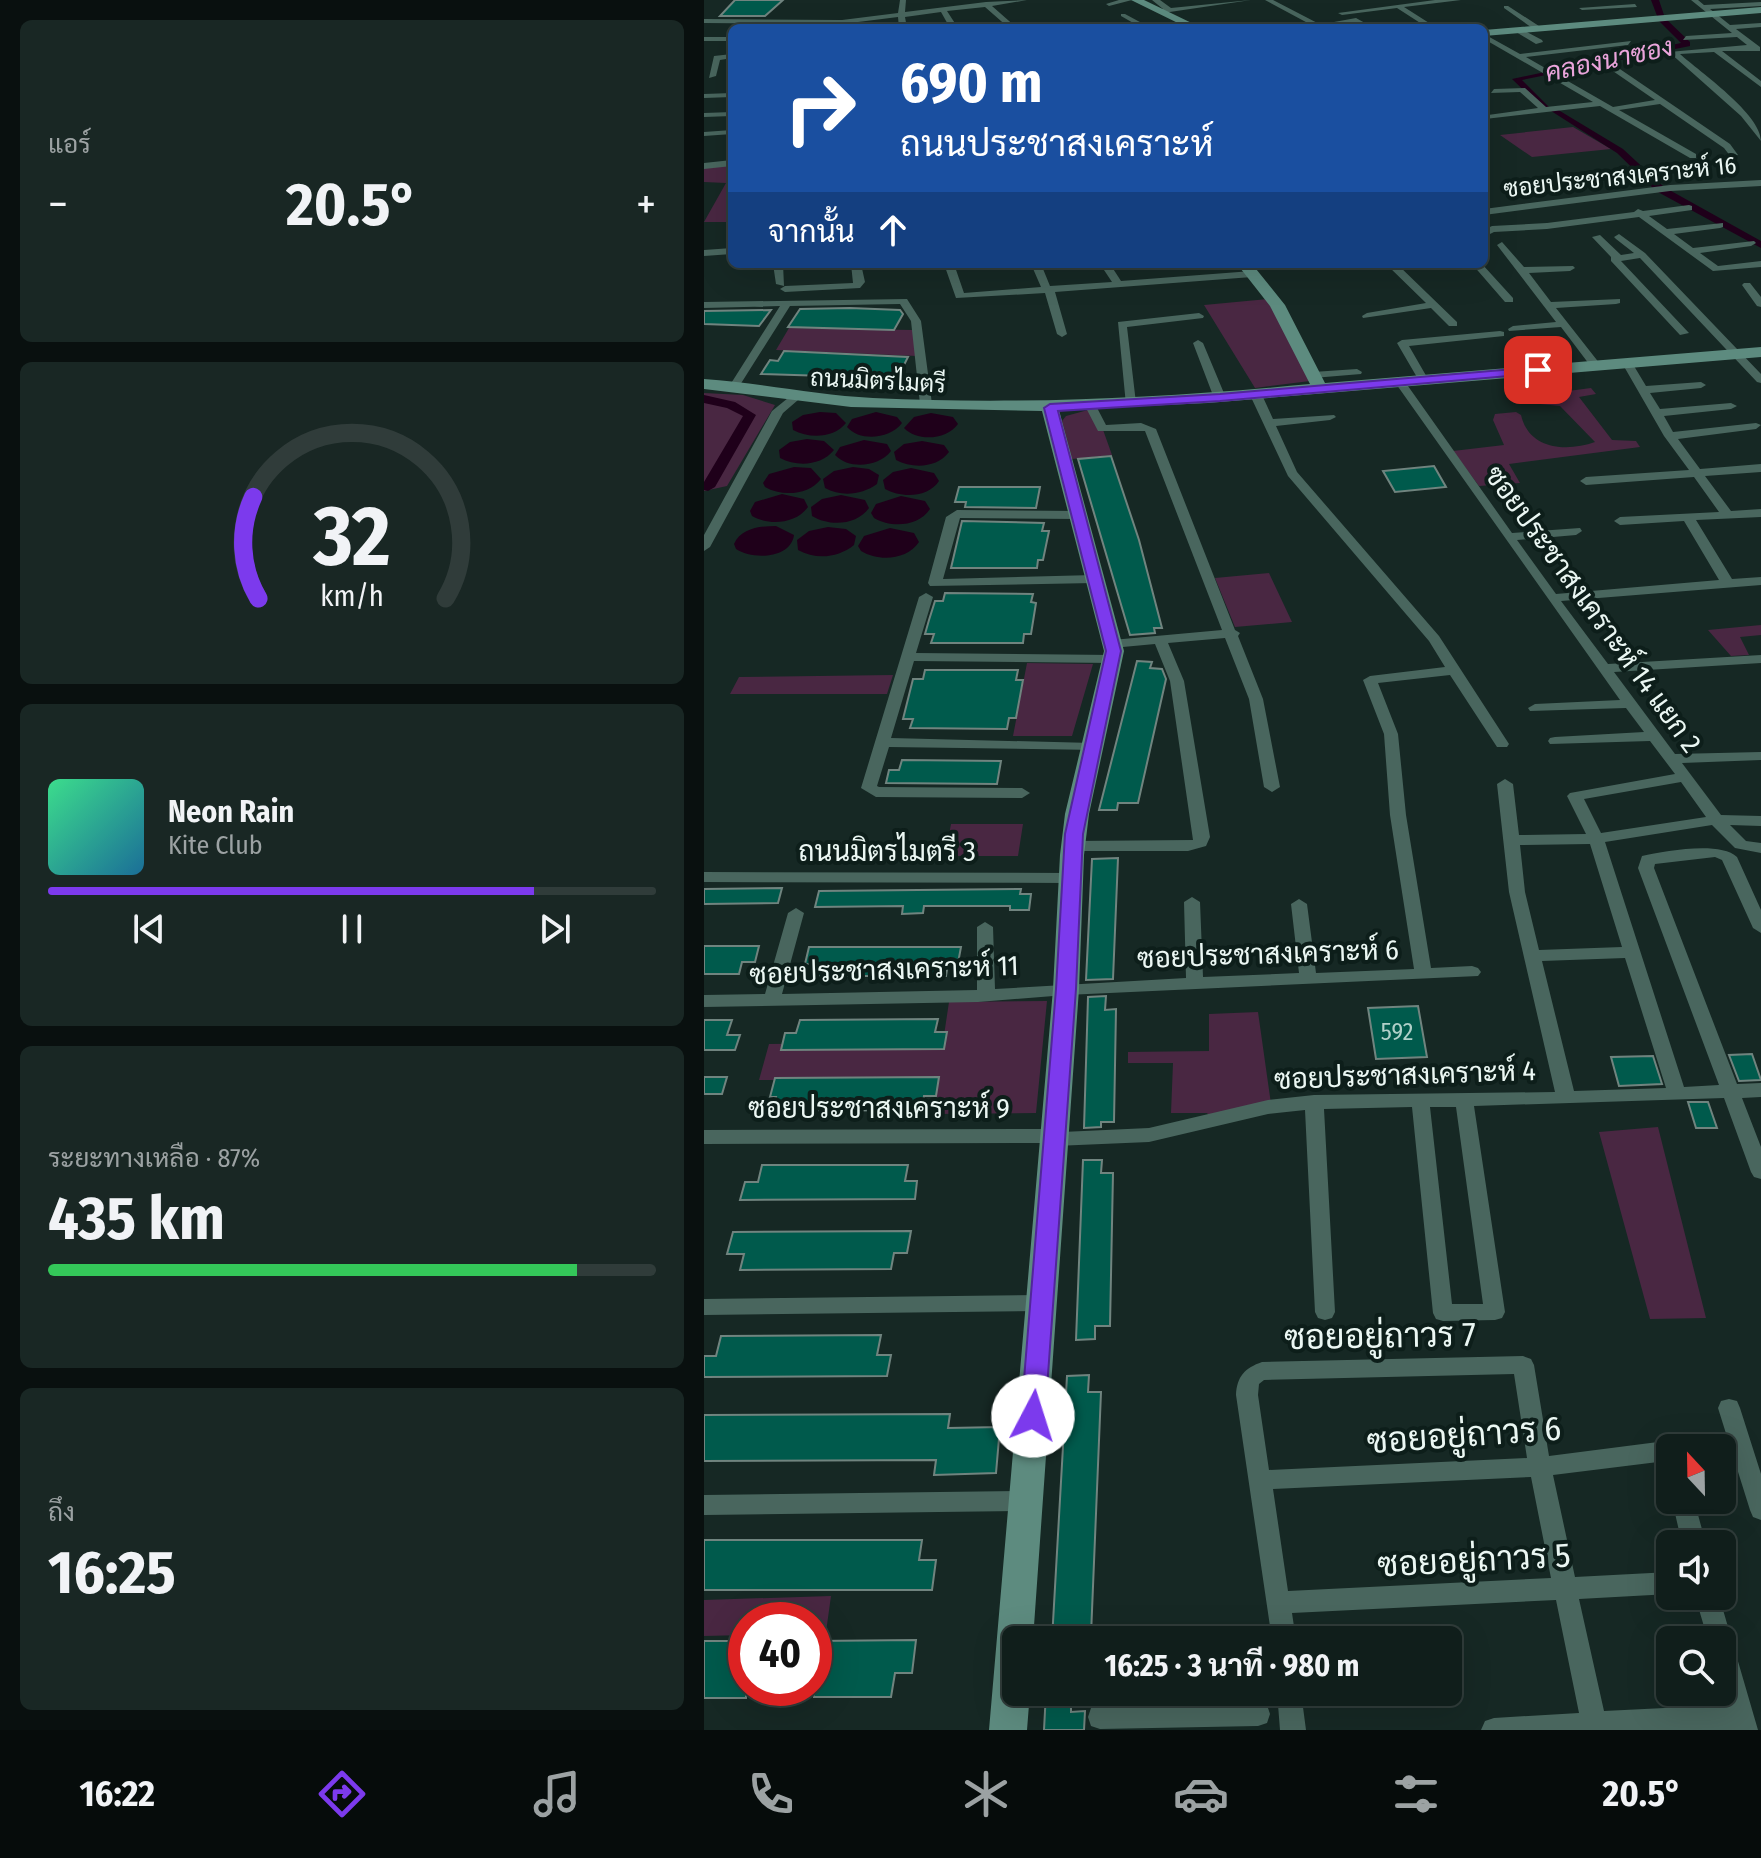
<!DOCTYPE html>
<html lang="th">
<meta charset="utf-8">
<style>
body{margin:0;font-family:"Fira Sans Condensed",Sarabun,sans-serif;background:#192724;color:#f1f3f6;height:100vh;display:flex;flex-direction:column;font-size:30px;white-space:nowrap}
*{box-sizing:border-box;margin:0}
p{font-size:26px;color:#9ca2a3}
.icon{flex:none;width:44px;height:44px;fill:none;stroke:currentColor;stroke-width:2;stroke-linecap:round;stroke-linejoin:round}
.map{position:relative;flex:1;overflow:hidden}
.drawer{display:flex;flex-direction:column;gap:20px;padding:20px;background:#09100f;width:704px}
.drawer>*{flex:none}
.banner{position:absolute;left:24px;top:24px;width:760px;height:244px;border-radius:12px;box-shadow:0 8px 32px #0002,0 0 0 2px #303c3a;background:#1a4fa0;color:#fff;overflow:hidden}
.needle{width:52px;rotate:338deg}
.buttons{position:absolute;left:952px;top:1434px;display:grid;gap:16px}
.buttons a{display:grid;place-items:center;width:80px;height:80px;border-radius:12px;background:#101e1b;box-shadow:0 8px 32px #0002,0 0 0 2px #303c3a;font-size:40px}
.speed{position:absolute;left:24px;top:1602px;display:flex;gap:16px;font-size:40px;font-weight:700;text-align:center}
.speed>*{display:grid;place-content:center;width:104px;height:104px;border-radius:50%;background:#101e1b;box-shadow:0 8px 32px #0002,0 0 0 2px #303c3a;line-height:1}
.speed .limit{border:12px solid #d22;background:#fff;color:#111}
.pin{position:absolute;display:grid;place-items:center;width:68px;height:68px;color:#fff;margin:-34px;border-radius:16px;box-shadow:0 4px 12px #0006}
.me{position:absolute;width:88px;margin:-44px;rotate:5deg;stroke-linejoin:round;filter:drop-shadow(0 0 6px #0008)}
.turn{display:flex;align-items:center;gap:28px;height:168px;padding:0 40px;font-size:36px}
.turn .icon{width:104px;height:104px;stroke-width:2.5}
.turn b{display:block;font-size:56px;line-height:68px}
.then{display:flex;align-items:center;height:76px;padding:0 40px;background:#0003;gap:16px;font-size:30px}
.big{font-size:60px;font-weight:700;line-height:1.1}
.drawer .card{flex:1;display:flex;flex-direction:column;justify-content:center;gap:12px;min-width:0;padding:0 28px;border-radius:12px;background:#192724}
.drawer .dial{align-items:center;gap:0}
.dial svg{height:208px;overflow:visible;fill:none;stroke:#303c3a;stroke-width:7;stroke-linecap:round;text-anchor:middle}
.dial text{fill:#f1f3f6;stroke:none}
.song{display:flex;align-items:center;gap:24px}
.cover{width:96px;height:96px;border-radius:12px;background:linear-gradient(135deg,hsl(150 70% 55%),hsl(200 70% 35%))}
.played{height:8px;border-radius:4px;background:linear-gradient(90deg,#7c3aed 80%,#303c3a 80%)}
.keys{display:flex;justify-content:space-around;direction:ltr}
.heat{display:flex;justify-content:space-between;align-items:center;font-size:44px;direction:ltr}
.charge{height:12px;border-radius:6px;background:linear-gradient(90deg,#34c759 87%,#303c3a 0)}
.trip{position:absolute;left:298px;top:1626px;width:460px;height:80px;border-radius:12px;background:#101e1b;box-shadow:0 8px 32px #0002,0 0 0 2px #303c3a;font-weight:700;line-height:80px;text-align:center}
.dock{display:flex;height:128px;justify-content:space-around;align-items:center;background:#060c0b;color:#9ca2a3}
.dock .icon{width:56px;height:56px}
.dock .on{color:#7c3aed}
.dock b{font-size:36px;color:#f1f3f6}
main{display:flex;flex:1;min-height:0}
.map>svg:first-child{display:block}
.green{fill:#492742}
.water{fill:#1f001a}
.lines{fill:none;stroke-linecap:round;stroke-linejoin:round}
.canal{fill:#1f001a;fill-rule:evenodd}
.building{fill:#005a4c;stroke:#70847f;stroke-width:2}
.street{fill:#49665e;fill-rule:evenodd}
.secondary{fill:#5d8b7f;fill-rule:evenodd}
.route{fill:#7c3aed;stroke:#51269a;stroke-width:2}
.labels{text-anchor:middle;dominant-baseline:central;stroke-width:8;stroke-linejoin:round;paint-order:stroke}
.far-street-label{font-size:24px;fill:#ebf7f3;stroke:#0d1e1a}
.number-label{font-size:24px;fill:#b0d0c9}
.far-water-label{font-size:26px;font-style:italic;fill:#eaa4db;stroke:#0d1e1a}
.street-label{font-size:28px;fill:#ebf7f3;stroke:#0d1e1a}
.near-street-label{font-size:34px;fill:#ebf7f3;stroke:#0d1e1a}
</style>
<main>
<section class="drawer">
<div class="card"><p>แอร์</p>
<div class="heat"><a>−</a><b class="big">20.5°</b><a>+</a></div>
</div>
<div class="card dial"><svg viewBox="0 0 100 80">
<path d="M14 69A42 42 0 1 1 86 69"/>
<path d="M14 69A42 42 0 0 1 12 30" stroke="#7c3aed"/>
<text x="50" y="56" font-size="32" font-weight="700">32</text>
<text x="50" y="72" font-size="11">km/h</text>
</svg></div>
<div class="card">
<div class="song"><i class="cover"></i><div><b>Neon Rain</b><p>Kite Club</p></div></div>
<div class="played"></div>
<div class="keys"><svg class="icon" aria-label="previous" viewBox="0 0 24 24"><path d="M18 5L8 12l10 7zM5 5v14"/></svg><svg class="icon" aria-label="pause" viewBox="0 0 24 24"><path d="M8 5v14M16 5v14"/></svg><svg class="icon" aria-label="next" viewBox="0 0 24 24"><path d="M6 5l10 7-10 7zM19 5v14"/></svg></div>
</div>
<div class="card"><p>ระยะทางเหลือ · 87%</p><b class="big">435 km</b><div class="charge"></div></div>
<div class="card"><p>ถึง</p><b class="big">16:25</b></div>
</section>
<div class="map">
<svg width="1057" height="1730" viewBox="0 0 1057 1730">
<rect width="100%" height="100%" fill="#162824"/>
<path class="green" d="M869 127 907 149 828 157 796 135Z
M28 165V222H0L22 183 0 182V168Z
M564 299 606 381 551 388 500 305Z
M85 328 209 330 213 356 72 350Z
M832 384 841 394 887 388 892 394 875 397 908 440 932 441 936 447 805 464 816 483 775 486 749 451 800 445 789 420 791 414 812 412 817 415C825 450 863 452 891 442L856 406 826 403 813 386Z
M0 393 39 395 71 405 23 486 0 491Z
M384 410 398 427 408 455 368 459 358 421 362 416Z
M565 573 588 622 531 627 511 578Z
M1057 625V635L1036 637 1045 655 1027 656 1004 630Z
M323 663 389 664 368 736H309Z
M189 675 183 694H26L35 677Z
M247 824H319L314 856H241Z
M343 1001 332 1113 231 1114 234 1080H55L65 1044 239 1042 245 1002Z
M554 1012 567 1104 507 1118 503 1113H467L469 1063H424V1052L505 1051V1014Z
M954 1127 1002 1318 946 1319 895 1132Z
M127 1596 122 1632 110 1633V1620H42V1635L0 1636V1600Z"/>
<path class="water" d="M116 412 132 413 142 423C130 438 106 439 89 430L88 422 99 415Z
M172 412 193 417 198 423C186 439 156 442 143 427L148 419Z
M227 413 249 417 254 424C243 440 213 442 200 428L210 417Z
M103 439 120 441 130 450C117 466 93 467 76 458L75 450 86 442Z
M160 440 183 444 187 451C175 467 145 470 131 455L136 447Z
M218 441 240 445 245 452C233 468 209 469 192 460L190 452 200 444Z
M90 467 107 468 117 479C105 495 78 497 61 487L59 483 65 474Z
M149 467 165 469 175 475 173 484C158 495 137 497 121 488L119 479 130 471Z
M207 468 230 473 235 481C224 498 197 498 181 489L179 480 189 472Z
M78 494 100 499 104 507C92 524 65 526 48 516L46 511 51 502Z
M137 495 161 500 165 508C153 525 126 527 108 516L107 507 118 499Z
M197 496 221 501 226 509C214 527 187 528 170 518L167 513 172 504Z
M72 526 90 535C87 559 48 560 32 549L30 544C37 528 56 526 72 526Z
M124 527 142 529 152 536 150 545C134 558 112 560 94 550L93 540 105 531Z
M186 528 210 533 215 542C203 560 175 562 157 551L154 546 160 536Z"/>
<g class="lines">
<path class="canal" d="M947 0H955L961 18 986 42V46L818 80 846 108H851L919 149 960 187 1057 241V248L952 191 913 153 844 109H839L808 79 977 43 955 21Z
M0 395 31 402 52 415 11 487 4 491 0 490V482L39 416 23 408 0 403Z"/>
</g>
<path class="building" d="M31 0H79L61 16H16Z
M146 308 196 310 199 314 190 330 84 327 96 309Z
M67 310 55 326 0 324V311Z
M80 351 204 357 198 369H191L186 378 57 374 66 360 74 361Z
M407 456 435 540 458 628H450L451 633 426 635 374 459Z
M730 466 742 487 691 492 679 471Z
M255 487H336L332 508 261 507 262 502H251Z
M258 521 340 523 338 531H345L339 560H334L333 568H247Z
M241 593 329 594 327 602 332 603 327 634H320L319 643H227L230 634H221L225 620 231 601H239Z
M433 661 448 662 446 668 458 669 462 679 434 803H414L413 810H395Z
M221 670H314L312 680H319L312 718H305L303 729 206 728 209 719H199L209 679H219Z
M198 760 297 761 293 784 182 783 185 770H195Z
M414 858 409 979 382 980 388 859Z
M78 888 74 903 0 904V889Z
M317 889 316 894H327L325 910H306V906H220L219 913 198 914 199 906 111 907 115 891Z
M0 946H55L51 962H38L35 974H0Z
M105 947H257L254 963H244L242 976H104L107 964H101Z
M402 996 401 1010 412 1009 410 1122H397V1127L380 1128 384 997Z
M714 1006 723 1057 672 1059 664 1008Z
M234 1019 231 1032H243L240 1049 77 1050 81 1033H92L96 1020Z
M0 1020H28L23 1035H36L31 1050H0Z
M1048 1054 1057 1080 1035 1081 1025 1055Z
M949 1056 958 1084 915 1086 907 1057Z
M0 1077H23L18 1094H0Z
M235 1077 232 1096H220L218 1110 69 1111 72 1097H66L71 1078Z
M984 1102H1004L1013 1128H992Z
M379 1160H398L397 1173H409L406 1326H391V1339L372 1340Z
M58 1165H204L201 1181H213L211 1199 36 1200 41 1182H54Z
M207 1231 203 1253H190L187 1269 36 1270 40 1254H23L29 1232Z
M177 1335 173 1355H187L183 1376 0 1377V1356H12L17 1336Z
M385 1375 384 1392H397L387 1635H370V1640H348L363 1376Z
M246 1414 244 1428 296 1427 292 1473 230 1475 232 1460 0 1461V1415Z
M0 1540H218L215 1560H232L228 1590H0Z
M212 1640 208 1673H191L187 1697H110V1641Z
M0 1641H42V1698H0Z
M342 1692H367V1712L381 1711 380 1730H340Z"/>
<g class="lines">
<path class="street" d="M196 0H202L201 12 282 2 323 0 288 6 313 28H305L281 7 243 11 254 28H246L237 12 201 17 203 28H195L194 17 138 24 0 23V19L138 20 194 13Z
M415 0H428L405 6 402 4Z
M448 0H456L467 8 547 0 459 13 455 11 459 9Z
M561 0H569L623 28H613Z
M731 0H757L700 7 733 28H724L693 8 638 15 634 13Z
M987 0H994L1000 5 1057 2V6L1006 9 1026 25 1057 23V27L1032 29 1056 47V51H1018L1057 81V87L1010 52 976 54C996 72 1057 114 1057 141L1037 116 965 52 1043 45 1033 37 979 40 982 36 1028 33Z
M931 4 933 7 878 10 875 8Z
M800 6H804L838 28 831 30 800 8Z
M417 14H421L447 28H438L417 16Z
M652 18 670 28C661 28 655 23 647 23 640 23 637 24 630 22Z
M815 28 838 40 839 42 832 44 812 32Z
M780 34 816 54 927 41 924 45 822 57 909 107 951 100 903 67 910 65 1026 144 1034 155 1027 157 1020 148 956 104 915 110 992 154V158H986L896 106 781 119 784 115 834 108 816 92 787 93 790 89 821 88 842 107 889 102 780 39Z
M0 37H28V41H0Z
M28 54V58L16 60 12 76 5 78 10 56Z
M28 93V97L0 98V94Z
M28 112V116L0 117V113Z
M28 130V134L0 136V132Z
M28 160V166L0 169V163Z
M1057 180V186L966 191 780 215V209L966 185Z
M985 205 988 206V210L945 216 963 229 1019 223V227L1016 228 970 234 989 248 1050 241 1052 243 1047 246 996 253 1014 266 1057 261V267L1009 271 935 217 843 229 790 232 780 237V230L788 226 843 223 930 212 934 209 939 211Z
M915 234 941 253 1057 374V383L1053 382 936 258 917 261 985 333 976 335 907 261V257L888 237 896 235 917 255 930 253 912 239 910 237Z
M798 242 820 267 869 266 871 268 866 271 825 273 847 302 916 299V303L912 304 852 308 896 364V368H888L857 327 805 331 804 329 809 326 852 322 793 245Z
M28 248V254L0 256V250Z
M69 264H79L80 286 72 284Z
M147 264H157L161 282 156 288 81 292 76 289 81 286 149 283Z
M240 264H250L260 293 337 287 327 264H337L346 286 408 282 396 264H406L417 281 548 271 553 274 548 277 351 292 363 334 358 337 353 334 341 293 252 298Z
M682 264H693L753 322V326H745L727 308 659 318 658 316 663 313 722 303Z
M768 264H778L809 298V302H801Z
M1040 283H1046L1057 297V307L1053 306 1038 285Z
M203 299 217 321 228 404 222 407 216 404 207 321 196 304 86 306 36 385 31 388 26 385 76 306 0 308V302Z
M495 313 500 316 499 318 423 327 432 403 422 405 414 322Z
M796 331 800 332V336L705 346 724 379 719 382 714 379 693 343 698 340Z
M494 340 499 343 522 398 520 400 510 398 489 343Z
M919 361H927L942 386 997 382 1002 385 997 388 946 393 956 409 1027 403 1033 406 1027 409 960 416 969 432 1052 423 1057 425 1052 429 974 439 996 469 1057 464V472L1001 476 1027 511 1057 509V517L992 520 1028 579 1057 577V585L857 601 904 664 1057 655V663L910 672 971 754 1057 752V760L978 763 1017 815 1057 816V826L1026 825 1042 841 1057 843V853L1031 848 1008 825 901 842 980 1087 1015 1085 934 868 938 856C961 851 1016 841 1033 857L1057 910V933L1049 928 1018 860 1011 857 951 864 950 868 1033 1084 1057 1083V1097L1038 1098 1057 1147V1179L1050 1177 1047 1172 1020 1098 770 1106 801 1312 798 1318 791 1320 739 1321 732 1319 729 1313 708 1107 620 1109 631 1312 628 1318 621 1320 614 1318 611 1312 601 1110 564 1114 445 1142 351 1146 344 1143 0 1144V1130L351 1129 358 1132 445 1128 564 1100 610 1095 851 1092 805 892 793 784 801 779 809 784 815 835 882 834 863 796 866 793 971 774 946 741 846 744 844 741 846 738 851 737 940 732 922 708 826 711 824 708 831 704 916 700 690 381 699 379 808 533 876 528 878 531 872 535 813 540 852 594 1015 580 980 521 916 525 910 521 916 517 1015 512 990 477 882 485 876 481 882 477 985 470 960 436 918 363ZM977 782 1002 817 897 833 880 799ZM886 844 918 947 835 950 821 892 816 845ZM921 958 962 1088 870 1091 838 961ZM726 1107H752L779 1304H748Z
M653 369 658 372 657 374 609 378 604 375 609 372Z
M552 392 558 395 569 419 630 415 632 417 626 420 572 426 593 472 735 636 805 744 803 747H793L746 675 674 683 694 734 702 815 727 968 768 966 774 968 777 972 774 976 362 995 274 1002 0 1007V995L61 994 84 913 92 908 100 913 78 994 273 990V927L281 922 289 927 291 989 482 978 480 902 488 897 496 902 499 977 595 973 587 904 595 899 603 904 612 973 710 969 686 815 680 734 659 680 666 676 741 667 725 641 584 476 546 395Z
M84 398 94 400 79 413 6 547 0 551V535L68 411Z
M383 404H391L402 425 437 423 452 429 531 630 536 633 534 636 559 699 576 787 568 792 560 787 545 699 521 638 464 643 480 681 506 837 502 846 484 851H369L361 846 369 841 489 840 466 681 451 644 408 648 401 644 408 640 518 630 441 431H394L381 406Z
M253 510 374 511 380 515 374 519 256 518 239 579 390 575 396 579 390 583 226 586 224 583 242 517Z
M222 593 229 597 212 653 409 655 416 659 409 663 210 661 187 738 389 743 394 744 396 747 394 750 185 747 173 786 175 787 318 788 326 793 318 798 172 797 157 788 215 597Z
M0 872 366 873 374 878 366 883 0 882Z
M338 1295 345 1297 348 1303 345 1309 338 1311 0 1315V1299Z
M819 1356 827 1359 830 1365 845 1456 954 1442 966 1443 975 1448H966V1463L954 1462 849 1475 871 1577 966 1572V1594L875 1599 900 1711 1021 1705 1018 1692V1640H1004L991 1596H1015L1054 1730H777L781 1721 790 1718 875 1713 852 1600 588 1613 592 1640H568L532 1395C533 1376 541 1368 558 1362ZM810 1374 823 1458 565 1470 554 1395 555 1384 560 1380ZM827 1477 847 1578 584 1591 569 1489Z
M1025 1399 1033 1401 1036 1408 1057 1474V1520L1049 1517 1046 1510 1014 1408 1017 1401Z
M322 1491 330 1494 333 1501 330 1508 322 1511 0 1515V1495Z
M968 1500H990L1002 1544H978Z
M573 1692H597L602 1730H576Z
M554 1702 563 1705 566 1714 563 1723 554 1726 396 1729 387 1726 384 1717 387 1708 396 1705Z"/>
<path class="secondary" d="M427 0H440L498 28H484Z
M1057 7V13L780 36V30Z
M533 264H548L581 305 621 383 1057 347V357L504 403 355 410 420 651 385 814 380 855 375 989 329 1640H312V1692H326L323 1730H285L349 989 356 855 361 814 400 651 338 411 147 407 0 389V379C57 383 112 395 169 398 315 405 460 398 606 384L566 306Z"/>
</g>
<path class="route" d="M834 367 841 370 839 373 516 401 354 411 417 651 379 834 372 989 341 1416 338 1424 329 1427 320 1424 317 1416 352 989 361 834 402 651 340 408 346 404 516 394Z"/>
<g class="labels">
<g class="far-street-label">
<text transform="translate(916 177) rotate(-6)">ซอยประชาสงเคราะห์ 16</text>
<text transform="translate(174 381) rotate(3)">ถนนมิตรไมตรี</text>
</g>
<g class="number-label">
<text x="693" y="1032">592</text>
</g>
<g class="far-water-label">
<text transform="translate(905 60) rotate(-12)">คลองนาซอง</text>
</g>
<g class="street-label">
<text transform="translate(889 609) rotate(54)">ซอยประชาสงเคราะห์ 14 แยก 2</text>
<text x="183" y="851">ถนนมิตรไมตรี 3</text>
<text transform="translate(564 954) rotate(-2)">ซอยประชาสงเคราะห์ 6</text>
<text transform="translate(180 970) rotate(-2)">ซอยประชาสงเคราะห์ 11</text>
<text transform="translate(701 1075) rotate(-2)">ซอยประชาสงเคราะห์ 4</text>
<text x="175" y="1108">ซอยประชาสงเคราะห์ 9</text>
</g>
<g class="near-street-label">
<text transform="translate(676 1336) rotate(-1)">ซอยอยู่ถาวร 7</text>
<text transform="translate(760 1435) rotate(-4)">ซอยอยู่ถาวร 6</text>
<text transform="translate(770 1560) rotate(-3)">ซอยอยู่ถาวร 5</text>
</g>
</g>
</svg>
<div class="buttons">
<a><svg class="needle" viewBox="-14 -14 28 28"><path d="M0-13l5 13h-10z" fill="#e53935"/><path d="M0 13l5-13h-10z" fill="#9ca2a3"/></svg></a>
<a><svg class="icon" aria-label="sound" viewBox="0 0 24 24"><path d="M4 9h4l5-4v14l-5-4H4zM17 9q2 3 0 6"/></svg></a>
<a><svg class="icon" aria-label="search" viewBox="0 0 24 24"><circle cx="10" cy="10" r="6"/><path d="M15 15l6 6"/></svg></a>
</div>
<div class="speed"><div class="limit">40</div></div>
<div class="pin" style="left:834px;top:370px;background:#d93025"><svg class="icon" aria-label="arrive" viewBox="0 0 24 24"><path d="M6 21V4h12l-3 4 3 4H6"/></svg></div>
<svg class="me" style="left:329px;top:1416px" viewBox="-20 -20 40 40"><circle r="19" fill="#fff"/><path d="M0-13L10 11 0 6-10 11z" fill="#7c3aed"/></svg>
<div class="trip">16:25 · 3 นาที · 980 m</div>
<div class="banner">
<div class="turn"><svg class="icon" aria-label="right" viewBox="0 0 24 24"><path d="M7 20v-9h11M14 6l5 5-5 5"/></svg><div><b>690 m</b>ถนนประชาสงเคราะห์</div></div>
<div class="then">จากนั้น<svg class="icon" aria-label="ahead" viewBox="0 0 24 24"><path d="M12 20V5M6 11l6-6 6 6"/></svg></div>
</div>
</div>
</main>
<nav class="dock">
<b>16:22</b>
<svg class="icon on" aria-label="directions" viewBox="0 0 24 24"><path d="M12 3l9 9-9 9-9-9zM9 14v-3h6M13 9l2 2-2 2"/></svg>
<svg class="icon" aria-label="music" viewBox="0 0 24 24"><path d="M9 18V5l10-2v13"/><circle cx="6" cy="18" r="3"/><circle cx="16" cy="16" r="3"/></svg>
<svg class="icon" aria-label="phone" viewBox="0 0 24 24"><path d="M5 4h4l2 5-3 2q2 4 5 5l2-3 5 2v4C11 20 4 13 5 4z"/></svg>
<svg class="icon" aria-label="climate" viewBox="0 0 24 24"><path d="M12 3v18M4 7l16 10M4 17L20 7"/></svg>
<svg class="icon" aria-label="car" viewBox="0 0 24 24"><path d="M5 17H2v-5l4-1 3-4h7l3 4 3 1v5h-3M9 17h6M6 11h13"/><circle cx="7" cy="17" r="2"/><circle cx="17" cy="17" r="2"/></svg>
<svg class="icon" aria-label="filters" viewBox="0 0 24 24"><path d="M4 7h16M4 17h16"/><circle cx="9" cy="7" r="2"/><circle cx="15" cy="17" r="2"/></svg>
<b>20.5°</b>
</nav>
